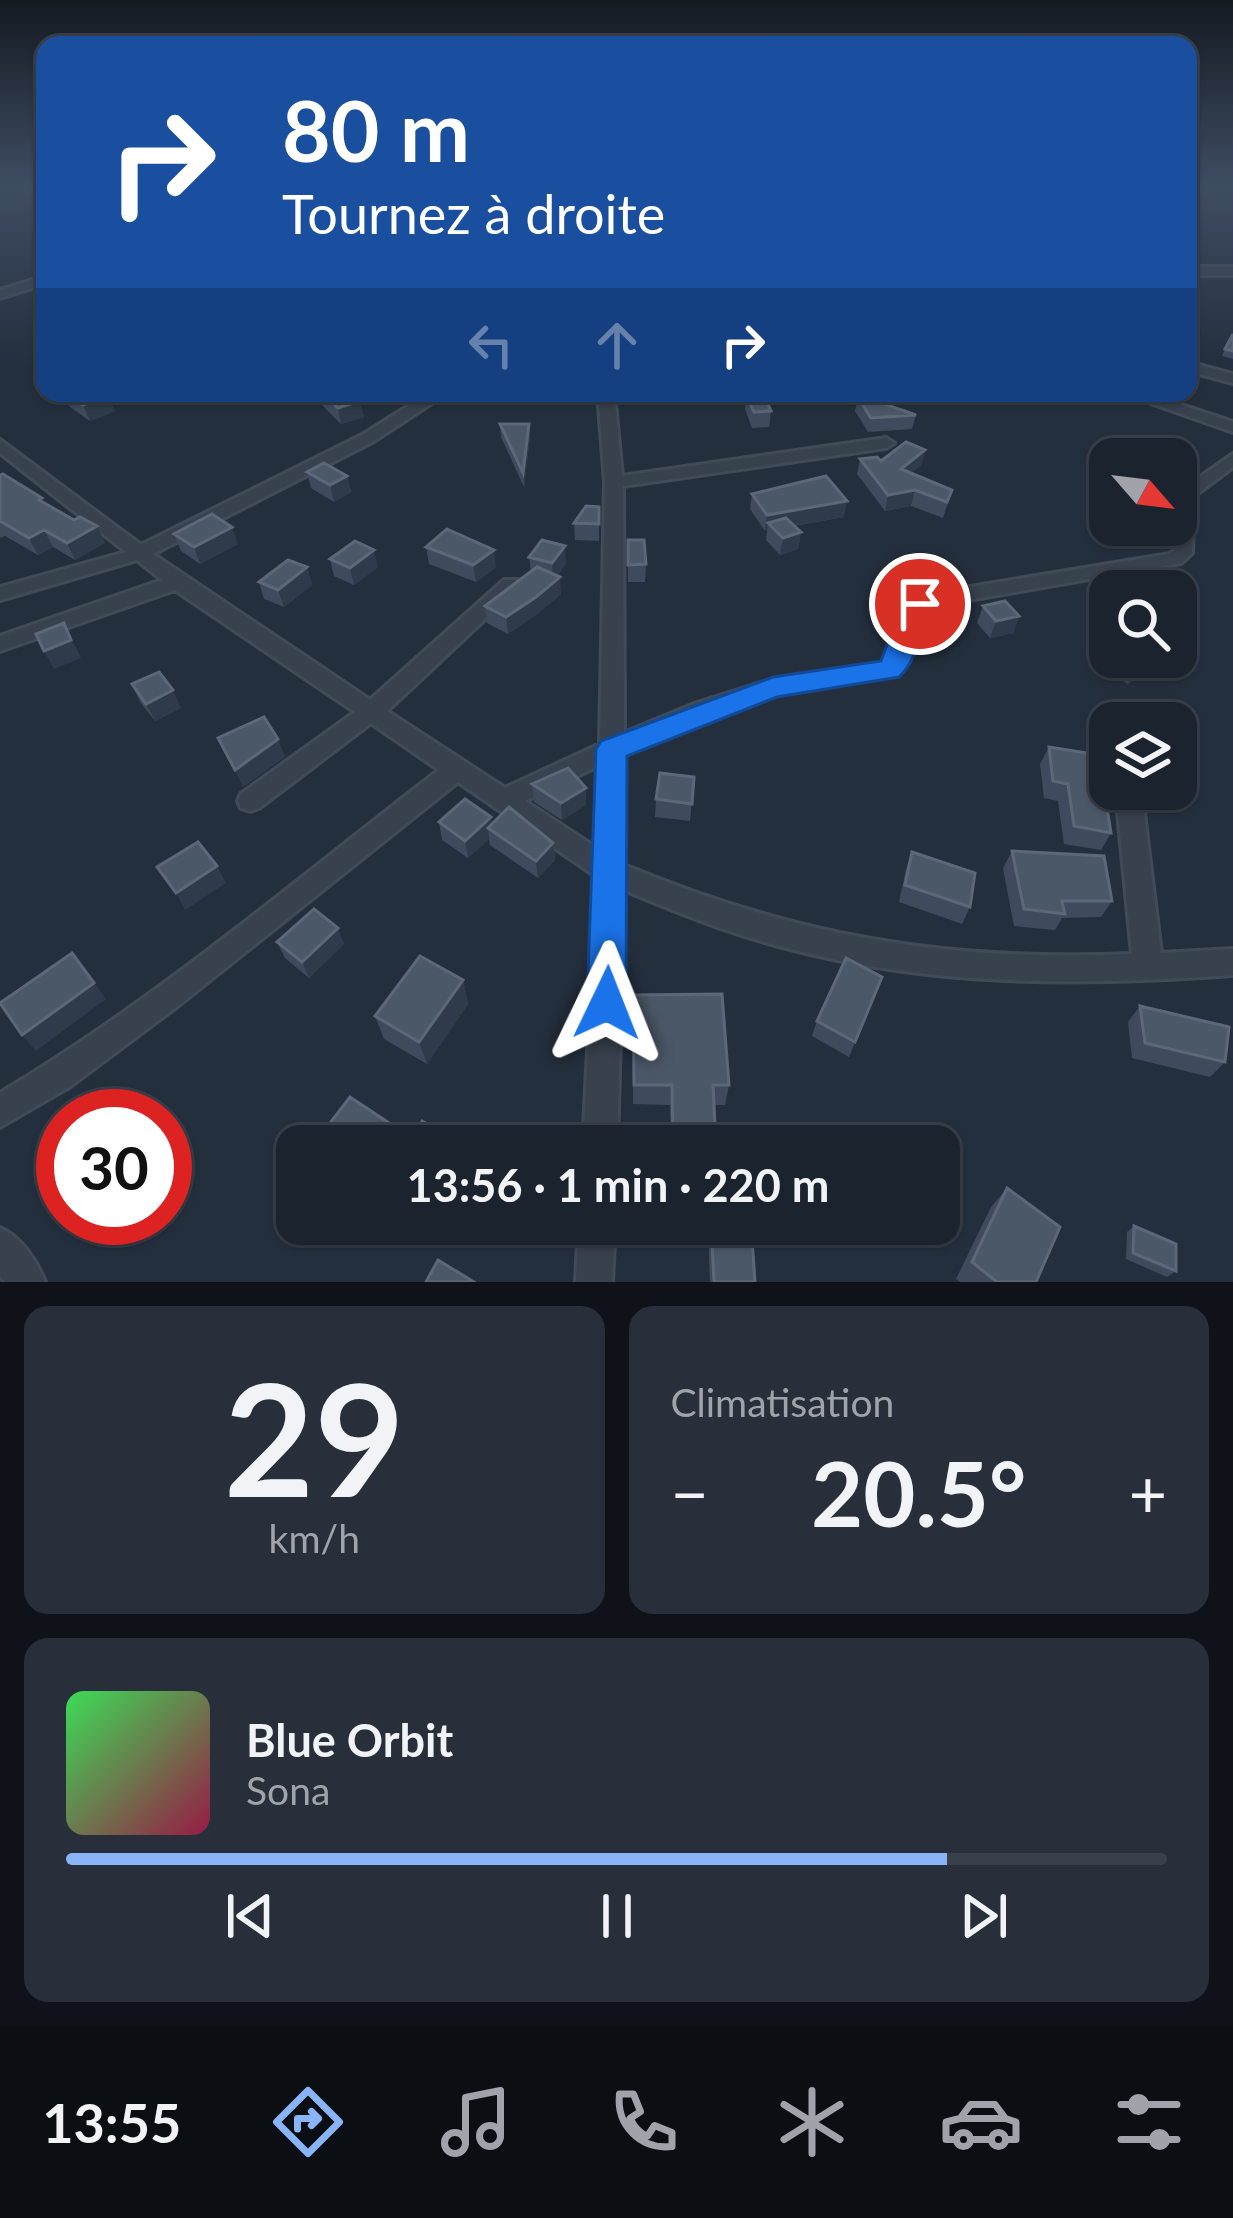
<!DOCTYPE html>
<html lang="fr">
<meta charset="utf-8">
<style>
body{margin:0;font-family:Lato,sans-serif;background:#282f3a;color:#f1f3f6;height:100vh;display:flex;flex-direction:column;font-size:45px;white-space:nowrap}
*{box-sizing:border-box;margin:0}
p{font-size:39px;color:#a0a4aa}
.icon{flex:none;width:66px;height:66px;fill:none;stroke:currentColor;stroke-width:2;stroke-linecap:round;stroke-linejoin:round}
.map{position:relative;height:1282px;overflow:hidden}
.sheet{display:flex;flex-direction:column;gap:24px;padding:24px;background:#0f1319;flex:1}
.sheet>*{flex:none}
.banner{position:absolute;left:36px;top:36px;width:1161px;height:366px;border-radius:24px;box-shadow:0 3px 9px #0004,0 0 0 3px #39404a;background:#1a4fa0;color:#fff;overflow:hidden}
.needle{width:78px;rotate:118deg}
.controls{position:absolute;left:1089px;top:438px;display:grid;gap:24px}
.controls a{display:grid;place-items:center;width:108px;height:108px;border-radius:24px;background:#1b232e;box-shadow:0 3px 9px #0004,0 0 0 3px #39404a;font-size:60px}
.speed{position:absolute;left:36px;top:1089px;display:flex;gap:24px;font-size:60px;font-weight:700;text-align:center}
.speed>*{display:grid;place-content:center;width:156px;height:156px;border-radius:50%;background:#1b232e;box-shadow:0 3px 9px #0004,0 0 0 3px #39404a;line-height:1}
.speed .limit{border:18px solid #d22;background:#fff;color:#111}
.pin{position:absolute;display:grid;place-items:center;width:102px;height:102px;color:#fff;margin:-51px;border:6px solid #fff;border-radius:50%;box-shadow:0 3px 12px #0007}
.me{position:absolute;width:132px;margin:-66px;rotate:2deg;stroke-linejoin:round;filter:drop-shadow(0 0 9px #0008)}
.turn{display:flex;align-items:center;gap:42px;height:252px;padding:0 48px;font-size:54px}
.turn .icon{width:156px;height:156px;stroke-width:2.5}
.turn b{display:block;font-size:84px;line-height:102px}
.lanes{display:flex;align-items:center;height:114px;padding:0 48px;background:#0003;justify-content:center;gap:60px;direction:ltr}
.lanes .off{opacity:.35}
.big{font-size:90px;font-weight:700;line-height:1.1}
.sheet .tile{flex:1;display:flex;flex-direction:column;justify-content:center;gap:18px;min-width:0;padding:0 42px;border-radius:24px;background:#282f3a}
.sheet .dial{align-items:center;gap:0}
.dial b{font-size:156px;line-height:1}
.song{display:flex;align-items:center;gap:36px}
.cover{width:144px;height:144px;border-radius:18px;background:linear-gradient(135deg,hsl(130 70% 55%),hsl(340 70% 35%))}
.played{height:12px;border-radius:6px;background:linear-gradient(90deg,#8ab4f8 80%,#39404a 80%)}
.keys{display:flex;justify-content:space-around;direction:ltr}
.heat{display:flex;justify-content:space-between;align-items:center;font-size:66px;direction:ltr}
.sheet .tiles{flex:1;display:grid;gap:24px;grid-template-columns:1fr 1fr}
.tile:last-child{grid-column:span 2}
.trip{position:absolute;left:276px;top:1125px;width:684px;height:120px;border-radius:24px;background:#1b232e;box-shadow:0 3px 9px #0004,0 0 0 3px #39404a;font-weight:700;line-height:120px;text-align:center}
.tabs{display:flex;height:192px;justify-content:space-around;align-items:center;background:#0b0e12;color:#a0a4aa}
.tabs .icon{width:84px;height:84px}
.tabs .on{color:#8ab4f8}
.tabs b{font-size:54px;color:#f1f3f6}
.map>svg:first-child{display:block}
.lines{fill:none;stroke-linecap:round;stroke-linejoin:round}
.minor-casing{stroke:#414a57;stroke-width:6}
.minor{fill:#38414e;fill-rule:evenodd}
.wall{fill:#3f4b5c}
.shaded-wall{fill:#2f3b4b}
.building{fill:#4b5868;stroke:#5c6777;stroke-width:3}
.route{fill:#1a73e8;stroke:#114b97;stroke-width:3}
</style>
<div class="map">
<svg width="1233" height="1282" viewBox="0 0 1233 1282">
<rect width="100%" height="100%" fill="#242f3e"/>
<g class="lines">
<defs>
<path id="minor" d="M1188 267H1233V275H1188Z
M45 276V284L0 298V290Z
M1188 362 1233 374V383L1188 371Z
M429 393H447L374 441 153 554 370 700 504 580H518L521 584 518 588 387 711 505 788 600 744 605 482 598 393H614L622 476 886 438 894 443 886 448 623 486 624 733 694 704 770 680 882 664 888 659 903 609 922 595 1169 554 1174 551 1176 494 1233 454V467L1194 496 1192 553 1181 563 934 606 922 613 909 662 897 675 771 696 710 716 624 753V865C795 936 947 962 1132 954L1118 813 1122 806 1131 803 1140 806 1144 813 1161 953 1233 949V975C1081 986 928 987 779 946 726 932 674 911 624 890L617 1146H583L597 877 458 782 179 1005 69 1087 0 1127V1093C156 1000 296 880 439 770L371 723 259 808 250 811 241 808 238 801 241 794 355 712 175 590 0 651V636L162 580 137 560 0 600V587L126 552 0 453V440L141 545 362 435ZM600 765 598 849 525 801Z
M1122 393H1145L1233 422V432Z
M579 1224H615L612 1282H576Z
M0 1228C21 1237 37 1261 45 1282H5L0 1276Z"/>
</defs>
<use href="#minor" class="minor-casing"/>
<use href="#minor" class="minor"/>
</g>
<path class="wall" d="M1233 334V359L1222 356 1225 349Z
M63 393H105L115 411 90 421 69 406Z
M317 393H355L364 417 341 424 319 402Z
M746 394 771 411 769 427 752 428 745 409Z
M858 397 916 415 912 429 868 432 855 411Z
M500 424 530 437 524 487 501 437Z
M925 450 921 465 911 473 952 490 943 518 911 506 885 511 857 474 860 459 881 461Z
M307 472 347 476 351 492 334 502 311 488Z
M0 475 45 504 105 543 75 560 53 547 38 555 5 536 0 538Z
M752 494 844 517 794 526 801 532 798 549 780 555 766 540 767 531H765L750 509Z
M599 507V541L575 540 574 523Z
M174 534 238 544 200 564 181 551Z
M628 540 646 564 645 582H628Z
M426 547 496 567 476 582 429 564Z
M529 557 566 563 557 576 561 594 537 614 508 634 487 623 485 606 531 572Z
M330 559 378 567 354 585 334 576Z
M307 567 312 585 284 607 264 599 259 582Z
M983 606 1019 616 1013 633 990 638 977 623Z
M1114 657H1160L1155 666 1128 684 1107 670Z
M132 684 181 708 155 721 140 702Z
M1049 747 1094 794 1111 833 1101 850 1064 844 1058 801 1044 798 1040 764Z
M694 777 690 821 655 817 656 799Z
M532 784 586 788V805L562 820 534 802Z
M439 822 492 824 553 843 555 860 538 878 490 845 489 839 468 858 442 840Z
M1012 851 1112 901 1101 917 1062 918 1055 930 1014 926 1003 868Z
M912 852 970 907 962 924 899 902 906 869Z
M277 942 344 944 309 978 285 958Z
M882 977 849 1057 812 1036 817 1021Z
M463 980 468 1004 427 1064 384 1039 375 1016Z
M633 995 729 1085 725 1105H714L716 1146H671L670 1105 633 1104Z
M1140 1006 1225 1062 1210 1077 1132 1058 1128 1022Z
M1007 1188 1036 1282H960L956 1279 991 1207Z
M396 1224H440L429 1245Z
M708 1224H751L755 1282H710Z
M1134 1226 1176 1271 1167 1277 1126 1259 1127 1232Z"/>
<path class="shaded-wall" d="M349 393H355L357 402 360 401 364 417 341 424 338 408Z
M108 395 115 411 90 421 83 405Z
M529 424 530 437 524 487 523 473Z
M925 450 921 465 897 485 901 469Z
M347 476 351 492 334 502 330 485Z
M915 490 911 506 885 511 888 495Z
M847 501 844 517 774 529 768 523 767 531H765L767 515Z
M97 526 105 543 75 560 67 543Z
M232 527 238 544 200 564 194 547Z
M44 530 53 547 38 555 29 538Z
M801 532 798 549 780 555 783 538Z
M565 546 566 563 553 580 552 563Z
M374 550 378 567 354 585 350 568Z
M494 550 496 567 476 582 473 565Z
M307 567 312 585 284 607 278 590Z
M560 577 561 594 537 614 508 634 506 617Z
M1019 616 1013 633 990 638 996 621Z
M64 623 81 658 54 669 44 651Z
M1152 657H1160L1155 666 1128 684 1138 667Z
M173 690 181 708 155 721 146 704Z
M278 739 285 757 243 787 235 770Z
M586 788V805L562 820 561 803Z
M491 817 493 832 488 828 489 839 468 858 465 841Z
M553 843 555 860 538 878 536 861Z
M217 866 226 883 185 910 176 893Z
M338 928 344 944 309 978 302 962Z
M72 953 106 999 36 1051 22 1035Z
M463 980 468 1004 427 1064 419 1042Z
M389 1123 395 1137 389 1146H373Z
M422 1224H440L429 1245 420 1227Z"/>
<path class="building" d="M1233 334V351L1225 349Z
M66 393H105L108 395 83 405Z
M322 393H352L360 401 338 408Z
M763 393 771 411 754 412 746 394Z
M878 396 884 404 916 415 871 418 858 397Z
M500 424H529L523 473Z
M906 442 925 450 901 469 952 490 947 502 915 490 888 495 860 459 877 457 881 461Z
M324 463 347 476 330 485 307 472Z
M3 474 42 498 39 500 74 520 80 517 97 526 67 543 44 530 29 538 0 521V475Z
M826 476 847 501 767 515 752 494Z
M586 506 599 507V524L574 523Z
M212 514 232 527 194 547 174 534Z
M786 518 801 532 783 538 768 523Z
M447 529 494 550 473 565 426 547Z
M542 540 565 546 552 563 529 557Z
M628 540H644L646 564 628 565Z
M355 541 374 550 350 568 330 559Z
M288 560 307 567 278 590 259 582Z
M537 567 560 577 536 597 506 617 485 606Z
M1005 601 1019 616 996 621 983 606Z
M64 623 71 640 44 651 36 634Z
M1123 657H1152L1138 667Z
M159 672 173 690 146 704 132 684Z
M264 717 278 739 235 770 218 738Z
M1049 747 1087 753 1094 794 1105 796 1111 833 1074 826 1068 784 1053 781Z
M568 768 586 788 561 803 532 784Z
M660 773 694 777 692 804 656 799Z
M465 799 491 817 465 841 439 822Z
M509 807 553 843 536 861 488 828Z
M198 842 217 866 176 893 157 867Z
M1012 851 1104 856 1112 901H1062L1065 914 1024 909Z
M912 852 975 873 970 907 905 885Z
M314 909 338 928 302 962 277 942Z
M72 953 94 983 22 1035 0 1003Z
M420 956 463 980 419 1042 375 1016Z
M846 958 882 977 855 1042 817 1021Z
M722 994 729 1085H713L716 1146H673L672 1085H634L633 995Z
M1140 1006 1229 1027 1225 1062 1145 1043Z
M350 1097 389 1123 373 1146H325L317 1140Z
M422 1121 466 1146H407Z
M1007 1188 1060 1227 1036 1282H997L972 1262Z
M711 1224H751L755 1282H714Z
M1134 1226 1176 1244V1271L1133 1253Z
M438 1260 474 1282H426Z"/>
<linearGradient id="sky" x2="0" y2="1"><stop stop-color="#141a22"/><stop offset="0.51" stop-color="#3f4d63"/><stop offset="1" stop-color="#3f4d63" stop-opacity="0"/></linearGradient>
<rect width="1233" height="365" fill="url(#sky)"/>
<path class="route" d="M920 595 933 604C918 627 920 658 899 677L777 697 627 756 626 1003 620 1016 607 1022 593 1016 587 1003 596 749 601 741 773 677 881 661 897 618 910 598Z"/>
</svg>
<div class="controls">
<a><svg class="needle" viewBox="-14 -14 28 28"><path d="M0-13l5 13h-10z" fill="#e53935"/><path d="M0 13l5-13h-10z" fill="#a0a4aa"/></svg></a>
<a><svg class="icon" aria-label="search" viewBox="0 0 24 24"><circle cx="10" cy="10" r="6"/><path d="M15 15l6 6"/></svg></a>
<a><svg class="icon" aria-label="layers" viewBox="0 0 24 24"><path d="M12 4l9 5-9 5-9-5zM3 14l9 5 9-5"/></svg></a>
</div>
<div class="speed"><div class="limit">30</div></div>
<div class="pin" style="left:920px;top:604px;background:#d93025"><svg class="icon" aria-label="arrive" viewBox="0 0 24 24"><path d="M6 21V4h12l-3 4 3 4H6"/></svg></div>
<svg class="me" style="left:607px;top:1003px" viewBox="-20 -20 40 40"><path d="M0-17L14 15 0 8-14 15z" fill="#1a73e8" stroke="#fff" stroke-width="4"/></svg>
<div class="trip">13:56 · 1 min · 220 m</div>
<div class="banner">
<div class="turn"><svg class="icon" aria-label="right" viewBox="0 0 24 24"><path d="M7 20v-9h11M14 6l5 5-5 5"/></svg><div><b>80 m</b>Tournez à droite</div></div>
<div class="lanes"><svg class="icon off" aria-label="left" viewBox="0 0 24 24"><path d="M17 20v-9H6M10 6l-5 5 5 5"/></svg><svg class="icon off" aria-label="ahead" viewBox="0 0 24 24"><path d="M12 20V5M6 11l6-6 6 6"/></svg><svg class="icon" aria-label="right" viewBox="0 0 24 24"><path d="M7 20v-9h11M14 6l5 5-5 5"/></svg></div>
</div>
</div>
<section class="sheet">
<div class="tiles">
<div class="tile dial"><b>29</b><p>km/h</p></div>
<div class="tile"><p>Climatisation</p>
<div class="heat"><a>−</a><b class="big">20.5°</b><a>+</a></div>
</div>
<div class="tile">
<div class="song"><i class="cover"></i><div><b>Blue Orbit</b><p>Sona</p></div></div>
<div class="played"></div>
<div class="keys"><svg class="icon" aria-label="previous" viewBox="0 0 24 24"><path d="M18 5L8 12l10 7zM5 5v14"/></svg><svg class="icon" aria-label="pause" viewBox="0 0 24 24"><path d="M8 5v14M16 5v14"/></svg><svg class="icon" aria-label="next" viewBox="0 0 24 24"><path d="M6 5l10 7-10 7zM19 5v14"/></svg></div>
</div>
</div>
</section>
<nav class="tabs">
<b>13:55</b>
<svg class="icon on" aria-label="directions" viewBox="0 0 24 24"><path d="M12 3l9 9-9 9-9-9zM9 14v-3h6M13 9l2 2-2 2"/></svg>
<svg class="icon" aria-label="music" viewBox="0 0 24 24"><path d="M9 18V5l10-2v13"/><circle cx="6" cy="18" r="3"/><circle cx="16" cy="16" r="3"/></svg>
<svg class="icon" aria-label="phone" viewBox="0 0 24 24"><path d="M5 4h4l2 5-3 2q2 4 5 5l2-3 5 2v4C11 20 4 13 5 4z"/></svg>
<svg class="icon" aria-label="climate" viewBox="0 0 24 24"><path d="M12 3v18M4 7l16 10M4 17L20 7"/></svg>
<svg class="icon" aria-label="car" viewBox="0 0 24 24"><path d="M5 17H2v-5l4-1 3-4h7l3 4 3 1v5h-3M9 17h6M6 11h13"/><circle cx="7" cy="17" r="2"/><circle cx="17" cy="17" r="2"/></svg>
<svg class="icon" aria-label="filters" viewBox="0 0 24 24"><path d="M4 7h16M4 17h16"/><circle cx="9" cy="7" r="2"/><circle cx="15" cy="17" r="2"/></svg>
</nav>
